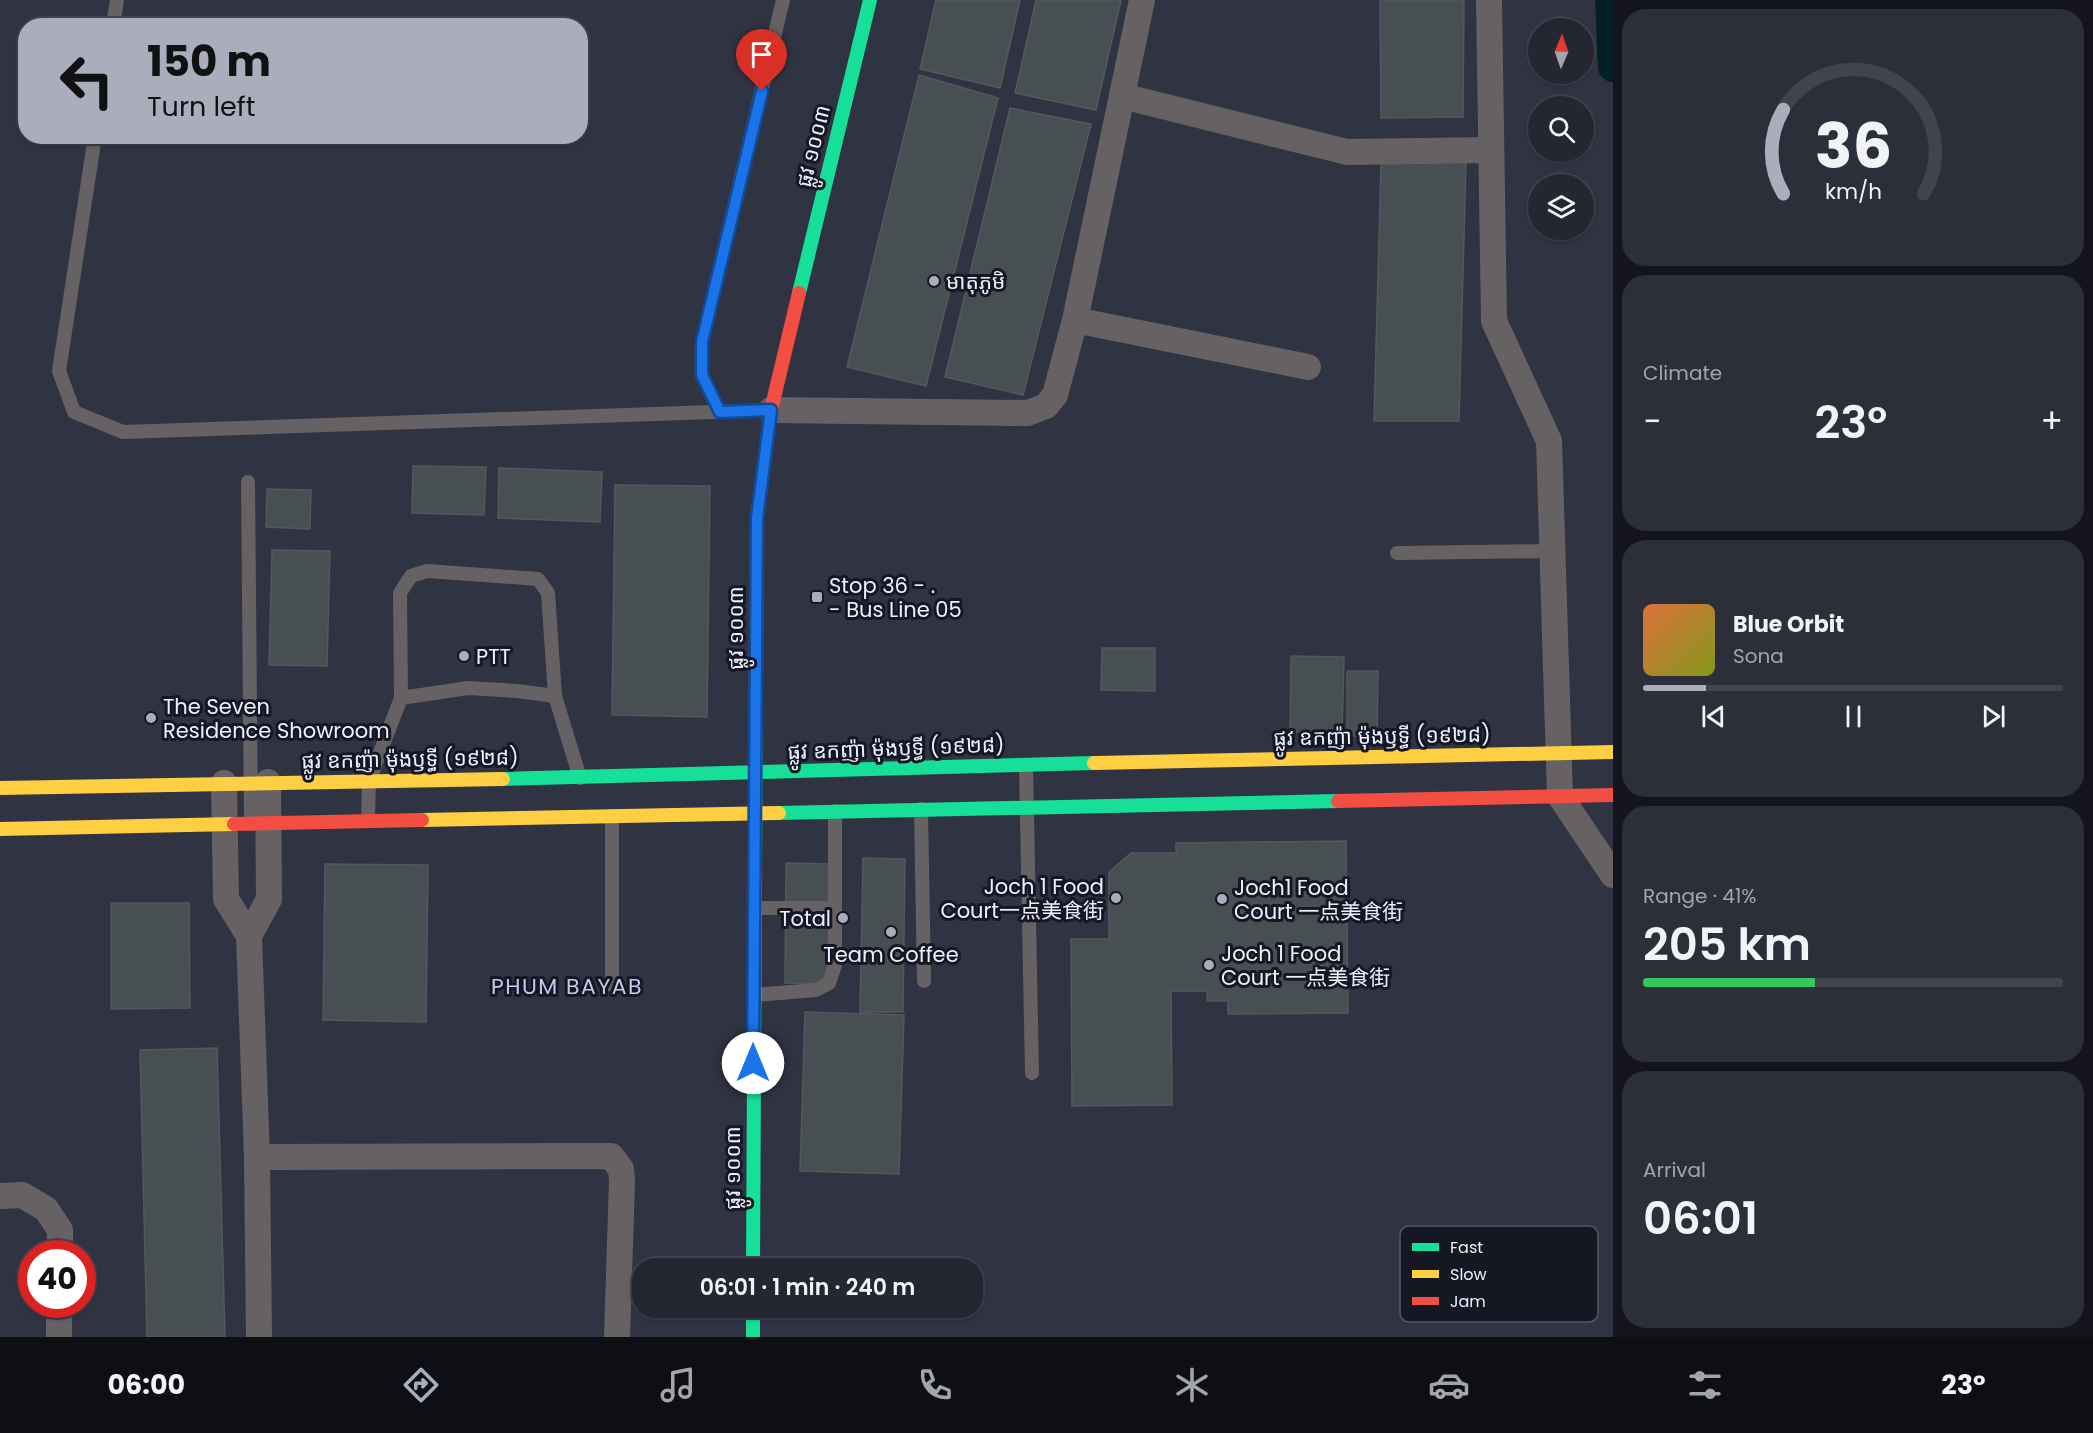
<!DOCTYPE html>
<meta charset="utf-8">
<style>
body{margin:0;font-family:Poppins,"Noto Sans SC","Noto Sans Khmer",sans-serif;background:#2c2e3a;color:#f1f3f6;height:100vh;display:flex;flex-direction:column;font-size:22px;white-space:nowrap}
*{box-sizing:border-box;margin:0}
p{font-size:20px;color:#a3a5ac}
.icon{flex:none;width:33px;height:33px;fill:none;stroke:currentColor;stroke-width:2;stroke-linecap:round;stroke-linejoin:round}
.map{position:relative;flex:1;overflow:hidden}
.drawer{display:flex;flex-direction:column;gap:9px;padding:9px;background:#14151c;width:480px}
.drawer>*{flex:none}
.top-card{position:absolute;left:18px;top:18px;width:570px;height:126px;border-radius:24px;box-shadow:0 2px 4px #0004,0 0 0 2px #41434d;background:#aaadbc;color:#111;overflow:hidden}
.needle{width:39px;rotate:2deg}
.buttons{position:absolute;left:1528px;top:18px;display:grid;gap:12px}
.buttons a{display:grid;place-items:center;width:66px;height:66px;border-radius:50%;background:#242632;box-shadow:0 2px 4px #0004,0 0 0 2px #41434d;font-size:30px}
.speed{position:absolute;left:18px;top:1240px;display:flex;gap:12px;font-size:30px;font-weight:700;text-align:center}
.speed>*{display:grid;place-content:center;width:78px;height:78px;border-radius:50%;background:#242632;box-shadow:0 2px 4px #0004,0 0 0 2px #41434d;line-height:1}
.speed .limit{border:9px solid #d22;background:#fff;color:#111}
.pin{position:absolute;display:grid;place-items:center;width:51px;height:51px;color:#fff;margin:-62px -26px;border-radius:50% 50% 50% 0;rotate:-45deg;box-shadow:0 0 6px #0007}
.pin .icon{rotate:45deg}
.me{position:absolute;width:66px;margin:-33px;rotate:0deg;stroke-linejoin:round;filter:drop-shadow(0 0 4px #0008)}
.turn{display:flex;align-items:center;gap:21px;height:126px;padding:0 30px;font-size:27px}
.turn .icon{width:78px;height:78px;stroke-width:2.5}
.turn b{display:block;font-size:42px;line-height:51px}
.big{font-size:45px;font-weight:600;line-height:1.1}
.drawer .tile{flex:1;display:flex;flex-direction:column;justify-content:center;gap:9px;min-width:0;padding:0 21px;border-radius:24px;background:#2c2e3a}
.drawer .dial{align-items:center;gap:0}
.dial svg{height:156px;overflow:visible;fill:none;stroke:#41434d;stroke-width:7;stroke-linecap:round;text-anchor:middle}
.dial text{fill:#f1f3f6;stroke:none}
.song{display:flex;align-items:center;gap:18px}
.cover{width:72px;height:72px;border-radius:9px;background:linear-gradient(135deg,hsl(20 70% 55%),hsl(70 70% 35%))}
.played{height:6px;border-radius:3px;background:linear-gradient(90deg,#aaadbc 15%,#41434d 15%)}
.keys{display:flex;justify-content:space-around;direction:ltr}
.heat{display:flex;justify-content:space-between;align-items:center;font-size:33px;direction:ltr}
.charge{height:9px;border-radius:4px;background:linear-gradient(90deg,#34c759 41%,#41434d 0)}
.trip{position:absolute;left:632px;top:1258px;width:351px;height:60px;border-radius:24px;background:#242632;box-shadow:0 2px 4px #0004,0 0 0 2px #41434d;font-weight:600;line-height:60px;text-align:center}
.tab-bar{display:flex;height:96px;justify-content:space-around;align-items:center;background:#0e0f14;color:#a3a5ac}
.tab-bar .icon{width:42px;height:42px}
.tab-bar .active{color:#aaadbc}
.tab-bar b{font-size:27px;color:#f1f3f6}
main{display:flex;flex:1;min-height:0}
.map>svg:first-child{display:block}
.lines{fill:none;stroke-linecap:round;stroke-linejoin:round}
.canal{stroke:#041f27;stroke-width:30}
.building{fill:#484f53;stroke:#52595c;stroke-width:1.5}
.lane{stroke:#666264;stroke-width:14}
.street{stroke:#666264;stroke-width:26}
.fast{stroke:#16e098;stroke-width:14}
.slow{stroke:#ffcf43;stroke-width:14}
.jam{stroke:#f24e42;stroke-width:14}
.route-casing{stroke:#114b97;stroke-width:15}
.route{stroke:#1a73e8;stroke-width:10}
.poi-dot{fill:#aaadbc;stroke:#151723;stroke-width:2}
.labels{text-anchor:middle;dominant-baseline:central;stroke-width:6;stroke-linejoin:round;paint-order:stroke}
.street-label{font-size:21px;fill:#eceffe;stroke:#151723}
.poi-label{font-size:21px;fill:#eceffe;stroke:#151723;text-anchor:start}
.neighbourhood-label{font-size:22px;letter-spacing:1.5px;fill:#c2c9ed;stroke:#151723}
.key{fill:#151723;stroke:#565865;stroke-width:1.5}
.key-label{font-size:16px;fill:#eceffe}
</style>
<main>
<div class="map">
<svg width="1613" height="1337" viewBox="0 0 1613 1337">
<rect width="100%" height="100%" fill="#303342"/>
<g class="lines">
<path class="canal" d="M1610 0 1613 67"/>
</g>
<path class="building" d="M936 0H1020L1000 88 920 69Z
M1036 0H1121L1096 110 1015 93Z
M1380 0H1464L1463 117 1381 118Z
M919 75 998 98 926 386 847 367Z
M1010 108 1091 124 1023 395 945 377Z
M1466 162 1459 421H1374L1381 163Z
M413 466 486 467 484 515 412 513Z
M499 468 602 472 600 522 498 518Z
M615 485 710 486 707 717 612 715Z
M267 489 311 490 310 529 266 527Z
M272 550 330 551 327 666 269 665Z
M1102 648H1155V691L1101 690Z
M1291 656 1344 657 1342 733 1290 732Z
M1347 671H1378L1377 736H1347Z
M1346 841 1348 1013 1228 1014V1001H1207V991H1171L1172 1105 1072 1106 1071 939H1109V872L1131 853H1176V843Z
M863 858 905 859 903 1012H860Z
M786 863 830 864 829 984 785 983Z
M325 864 428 865 426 1022 323 1020Z
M111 903H189L190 1008 111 1009Z
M805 1012 904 1015 899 1174 800 1171Z
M217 1048 225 1337H147L140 1050Z"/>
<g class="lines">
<path class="lane" d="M113 26 117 0
M95 136 59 371 74 412 123 432 771 410
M720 412 702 375V342L783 0
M248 482 251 824
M1397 553 1554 551
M401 698 400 593 411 576 427 571 538 579 548 593 555 696
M1026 765 1032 1073
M921 809 924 981
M612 816V985
M368 821 369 781 401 698 468 688 517 691 555 696 580 778
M754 908H835
M754 995 816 990 829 983 835 965V811"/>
<path class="street" d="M1489 0 1494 321 1549 441 1560 796 1613 875
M1122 96 1347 152 1491 150
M1075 320 1308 367
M771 410 1028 413 1046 406 1055 395 1075 320 1142 0
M224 783 226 899 249 936 257 1157 259 1337
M249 936 269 899 268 782
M257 1157 611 1156 621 1169 622 1181 617 1337
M0 1196 22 1195 46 1209 60 1230V1254
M59 1337V1305"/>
<path class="fast" d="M799 293 870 0
M503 779 1094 763
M779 813 1338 801
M753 1269 756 680
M753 1308V1337"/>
<path class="slow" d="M1094 763 1613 752
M0 788 503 779
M422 820 779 813
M0 829 234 824"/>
<path class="jam" d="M756 680 757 518 771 410 799 293
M1338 801 1613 795
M234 824 422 820"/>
</g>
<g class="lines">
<defs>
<path id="route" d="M753 1063 757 518 771 410 720 412 702 375V342L762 91"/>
</defs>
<use href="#route" class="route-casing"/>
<use href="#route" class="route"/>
</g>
<g class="poi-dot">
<circle cx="934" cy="281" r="6"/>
<rect x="811" y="591" width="12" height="12" rx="3"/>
<circle cx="464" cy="656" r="6"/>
<circle cx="151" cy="718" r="6"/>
<circle cx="1116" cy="898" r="6"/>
<circle cx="1222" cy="899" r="6"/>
<circle cx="843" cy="918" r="6"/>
<circle cx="891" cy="932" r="6"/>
<circle cx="1209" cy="965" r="6"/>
</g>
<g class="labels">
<g class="street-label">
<text transform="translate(813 146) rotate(-76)">ផ្លូវ ១០០៣</text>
<text transform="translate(735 628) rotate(-90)">ផ្លូវ ១០០៣</text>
<text transform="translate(1382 736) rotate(-1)">ផ្លូវ ឧកញ៉ា ម៉ុងឫទ្ធី (១៩២៨)</text>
<text transform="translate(896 748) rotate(-2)">ផ្លូវ ឧកញ៉ា ម៉ុងឫទ្ធី (១៩២៨)</text>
<text transform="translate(410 759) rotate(-1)">ផ្លូវ ឧកញ៉ា ម៉ុងឫទ្ធី (១៩២៨)</text>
<text transform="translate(732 1168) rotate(-90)">ផ្លូវ ១០០៣</text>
</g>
<g class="poi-label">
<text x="946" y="281">មាតុភូមិ</text>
<text x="829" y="585">Stop 36 - .<tspan x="829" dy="24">- Bus Line 05</tspan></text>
<text x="476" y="656">PTT</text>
<text x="163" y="706">The Seven<tspan x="163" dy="24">Residence Showroom</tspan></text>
<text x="1104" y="886" text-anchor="end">Joch 1 Food<tspan x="1104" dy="24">Court一点美食街</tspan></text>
<text x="1234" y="887">Joch1 Food<tspan x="1234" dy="24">Court 一点美食街</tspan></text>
<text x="831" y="918" text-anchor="end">Total</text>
<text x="1221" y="953">Joch 1 Food<tspan x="1221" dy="24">Court 一点美食街</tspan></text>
<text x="891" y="954" text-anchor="middle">Team Coffee</text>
</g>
<g class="neighbourhood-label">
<text x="567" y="986">PHUM BAYAB</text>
</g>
</g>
<rect x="1400" y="1226" width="198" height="96" rx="9" class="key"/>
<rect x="1412" y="1243" width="27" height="8" fill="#16e098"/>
<rect x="1412" y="1270" width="27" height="8" fill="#ffcf43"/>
<rect x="1412" y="1297" width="27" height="8" fill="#f24e42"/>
<g class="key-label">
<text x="1450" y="1253">Fast</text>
<text x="1450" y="1280">Slow</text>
<text x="1450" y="1307">Jam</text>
</g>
</svg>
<div class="buttons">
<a><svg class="needle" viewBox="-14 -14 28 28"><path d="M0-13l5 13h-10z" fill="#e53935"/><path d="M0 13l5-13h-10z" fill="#a3a5ac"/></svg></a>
<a><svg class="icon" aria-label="search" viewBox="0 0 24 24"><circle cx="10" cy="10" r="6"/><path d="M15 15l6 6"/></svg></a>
<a><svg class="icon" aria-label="layers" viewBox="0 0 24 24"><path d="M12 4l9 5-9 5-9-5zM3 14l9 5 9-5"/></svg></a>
</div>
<div class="speed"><div class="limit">40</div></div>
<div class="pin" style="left:762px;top:91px;background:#d93025"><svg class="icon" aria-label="arrive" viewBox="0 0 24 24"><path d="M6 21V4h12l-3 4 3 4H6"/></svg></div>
<svg class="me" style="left:753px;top:1063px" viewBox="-20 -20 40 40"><circle r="19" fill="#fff"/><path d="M0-13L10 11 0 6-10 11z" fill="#1a73e8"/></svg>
<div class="trip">06:01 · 1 min · 240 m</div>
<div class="top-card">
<div class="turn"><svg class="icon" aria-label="left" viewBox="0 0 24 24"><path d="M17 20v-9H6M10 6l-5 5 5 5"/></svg><div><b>150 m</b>Turn left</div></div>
</div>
</div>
<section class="drawer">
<div class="tile dial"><svg viewBox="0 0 100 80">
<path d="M14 69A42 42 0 1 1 86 69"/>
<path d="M14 69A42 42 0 0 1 14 26" stroke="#aaadbc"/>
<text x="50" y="56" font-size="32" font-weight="700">36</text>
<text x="50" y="72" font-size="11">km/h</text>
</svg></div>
<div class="tile"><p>Climate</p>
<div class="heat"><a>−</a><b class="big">23°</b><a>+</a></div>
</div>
<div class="tile">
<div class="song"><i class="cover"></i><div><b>Blue Orbit</b><p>Sona</p></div></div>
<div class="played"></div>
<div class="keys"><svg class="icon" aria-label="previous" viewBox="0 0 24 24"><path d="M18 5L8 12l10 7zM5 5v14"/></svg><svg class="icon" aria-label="pause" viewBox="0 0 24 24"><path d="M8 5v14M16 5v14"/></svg><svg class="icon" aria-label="next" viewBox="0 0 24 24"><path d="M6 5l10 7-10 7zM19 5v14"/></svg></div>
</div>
<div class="tile"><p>Range · 41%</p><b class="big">205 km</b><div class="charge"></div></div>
<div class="tile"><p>Arrival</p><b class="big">06:01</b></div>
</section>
</main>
<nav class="tab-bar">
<b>06:00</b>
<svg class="icon active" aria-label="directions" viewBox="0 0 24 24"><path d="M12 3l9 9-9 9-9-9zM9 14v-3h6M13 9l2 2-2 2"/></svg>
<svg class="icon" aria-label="music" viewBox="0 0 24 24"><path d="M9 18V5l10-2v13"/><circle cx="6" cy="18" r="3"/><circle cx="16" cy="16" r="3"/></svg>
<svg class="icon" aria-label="phone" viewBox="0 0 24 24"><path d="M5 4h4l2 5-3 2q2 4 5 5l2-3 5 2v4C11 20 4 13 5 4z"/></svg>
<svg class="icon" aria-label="climate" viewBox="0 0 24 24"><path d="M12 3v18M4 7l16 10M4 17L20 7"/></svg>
<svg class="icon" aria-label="car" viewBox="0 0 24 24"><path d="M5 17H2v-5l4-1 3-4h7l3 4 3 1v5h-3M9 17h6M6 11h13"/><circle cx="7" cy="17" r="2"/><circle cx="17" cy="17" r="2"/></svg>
<svg class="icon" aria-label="filters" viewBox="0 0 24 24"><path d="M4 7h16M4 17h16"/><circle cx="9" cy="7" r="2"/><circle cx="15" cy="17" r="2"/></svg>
<b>23°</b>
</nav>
